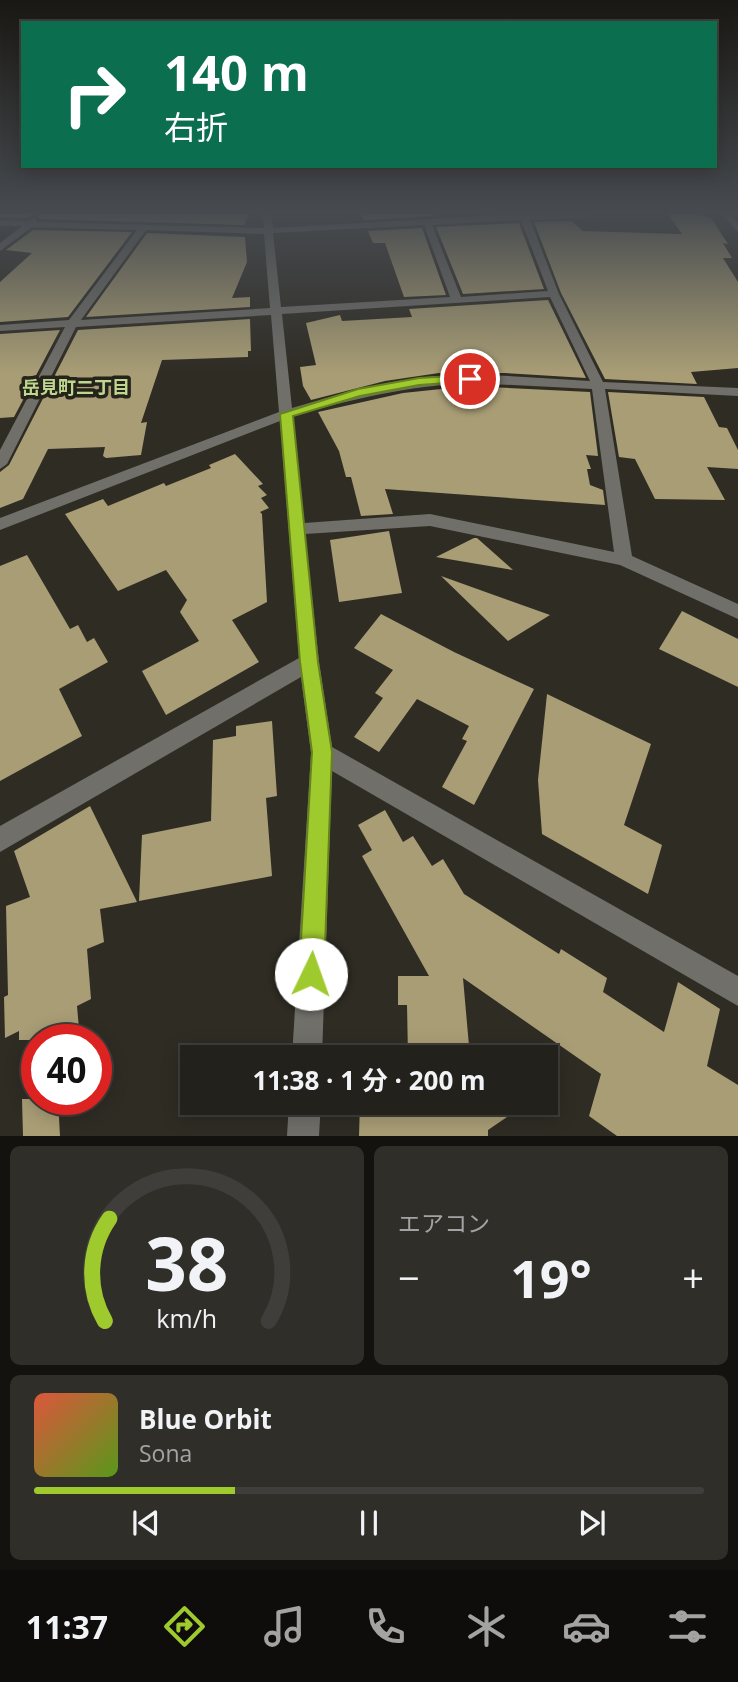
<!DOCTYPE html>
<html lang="ja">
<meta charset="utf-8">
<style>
body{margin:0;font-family:"Open Sans","Noto Sans JP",sans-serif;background:#2f2e28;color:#f1f3f6;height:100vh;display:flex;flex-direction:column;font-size:26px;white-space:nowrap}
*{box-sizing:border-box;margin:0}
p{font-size:23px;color:#a3a3a3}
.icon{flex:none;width:38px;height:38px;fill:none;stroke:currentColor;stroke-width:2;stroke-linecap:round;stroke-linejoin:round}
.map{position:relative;height:1136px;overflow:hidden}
.drawer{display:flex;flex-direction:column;gap:10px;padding:10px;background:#13120f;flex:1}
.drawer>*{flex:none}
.banner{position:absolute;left:21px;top:21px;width:696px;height:147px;border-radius:0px;box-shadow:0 4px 18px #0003,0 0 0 2px #403e3a;background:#0b6e4f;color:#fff;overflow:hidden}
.speed{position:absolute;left:21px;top:1024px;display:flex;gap:14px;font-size:35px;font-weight:700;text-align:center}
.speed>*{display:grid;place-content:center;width:91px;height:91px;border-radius:50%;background:#23211b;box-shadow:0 4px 18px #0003,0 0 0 2px #403e3a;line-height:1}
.speed .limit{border:10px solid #d22;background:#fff;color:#111}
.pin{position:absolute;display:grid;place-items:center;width:60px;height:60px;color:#fff;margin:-30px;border:4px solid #fff;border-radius:50%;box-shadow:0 2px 7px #0007}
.me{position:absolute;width:77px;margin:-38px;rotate:3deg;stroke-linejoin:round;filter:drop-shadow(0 0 5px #0008)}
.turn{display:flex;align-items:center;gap:24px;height:147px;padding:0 28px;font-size:32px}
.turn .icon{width:91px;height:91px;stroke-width:2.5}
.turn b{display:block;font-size:49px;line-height:60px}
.big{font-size:52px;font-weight:700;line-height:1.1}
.drawer .tile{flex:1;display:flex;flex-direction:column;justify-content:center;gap:10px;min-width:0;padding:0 24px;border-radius:10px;background:#2f2e28}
.drawer .dial{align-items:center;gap:0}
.dial svg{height:182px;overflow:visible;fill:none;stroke:#403e3a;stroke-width:7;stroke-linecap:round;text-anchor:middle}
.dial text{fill:#f1f3f6;stroke:none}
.song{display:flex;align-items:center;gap:21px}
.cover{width:84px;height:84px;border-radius:10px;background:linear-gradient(135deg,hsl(10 70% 55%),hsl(90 70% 35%))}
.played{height:7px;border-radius:4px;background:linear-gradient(90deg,#9fca2d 30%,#403e3a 30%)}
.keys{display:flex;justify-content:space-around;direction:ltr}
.heat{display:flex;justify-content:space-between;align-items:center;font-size:38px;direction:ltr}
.drawer .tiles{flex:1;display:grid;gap:10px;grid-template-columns:1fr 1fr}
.tile:last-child{grid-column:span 2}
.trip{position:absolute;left:180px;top:1045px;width:378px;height:70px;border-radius:0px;background:#23211b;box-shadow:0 4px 18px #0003,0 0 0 2px #403e3a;font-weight:700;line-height:70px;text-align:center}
.dock{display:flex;height:112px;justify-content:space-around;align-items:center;background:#0e0d0b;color:#a3a3a3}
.dock .icon{width:49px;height:49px}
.dock .on{color:#9fca2d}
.dock b{font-size:32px;color:#f1f3f6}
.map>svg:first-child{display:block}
.building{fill:#a89d75}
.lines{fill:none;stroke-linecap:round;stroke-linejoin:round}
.minor{fill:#706f6a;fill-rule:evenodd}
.route{fill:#9fca2d;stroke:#67831d;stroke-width:2}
.labels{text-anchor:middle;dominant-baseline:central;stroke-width:7;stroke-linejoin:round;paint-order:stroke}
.far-neighbourhood-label{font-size:18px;font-weight:bold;fill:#bdd78e;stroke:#25231a}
</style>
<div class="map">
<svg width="738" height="1136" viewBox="0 0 738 1136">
<rect width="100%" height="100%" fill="#2f2c24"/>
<path class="building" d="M0 214H248V217L244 225 40 219 36 214 27 218 0 217Z
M361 214H431L433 216 364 220Z
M668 214H699L711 218 728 244 723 243 732 258H723L738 282V368L691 372 697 384 605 379 561 293 534 222 571 221 583 231 682 234Z
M519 223 544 289 463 294 436 227Z
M422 228 446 295 404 297 385 243H373L368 231Z
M33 230 132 232 68 317 0 322V282L32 253 6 250Z
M147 233 245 237 247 262 232 298 250 297V307L86 317Z
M548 300 586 378 504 373H439L385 381 311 400 303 386 300 367 316 365 306 323 340 315 342 321 412 317 409 309Z
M250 319 251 351H248V357L162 360 141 423 147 422 141 455 106 458 103 456 105 447 48 449 23 499 0 508V472L9 465 78 330Z
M60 330 14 417 0 418V334Z
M470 386 590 392 598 456 586 455 591 469H587L590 485 603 490 605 505 385 489 393 514 361 516 351 477H346L339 451 318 412 403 393Z
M608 392 704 397 719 427 727 428 738 450V469L707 467 725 500 655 499 635 459 619 457Z
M235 454 263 484 258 486 267 495 261 498 269 508 260 512 262 514 267 602 232 620 259 662 166 715 142 671 199 641 180 612 187 600 166 570 118 591 65 514 103 499 108 506 164 483 166 486 211 468 209 465Z
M389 531 402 593 339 602 330 540Z
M474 538H477L513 570 436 557Z
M27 555 70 629 78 625 87 642 94 638 108 662 59 689 82 736 0 781V566Z
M441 576 550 615 508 641Z
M682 611 738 639V687L659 649Z
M381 614 454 652 534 689 474 805 442 787 467 741 462 739 469 726 417 699 379 752 354 737 383 698 375 693 393 670 354 648Z
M547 694 651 744 624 825 662 845 648 894 542 834 538 780Z
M272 721 277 796 266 798 272 876 139 901 142 835 211 821 213 740 236 736V726Z
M90 806 137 902 100 909 104 942 87 949 91 999 77 1006 80 1040H19V1031L5 1038 4 997 8 995 6 906 30 897 14 851Z
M385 810 403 842 413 836 432 866 443 859 464 894 559 954 561 949 607 978 603 992 664 1032 678 982 720 1009 707 1066 738 1085V1136H617L589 1116 601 1074 463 978 470 1057H408L407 1005H398V976H429L362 856 372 850 358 825Z
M22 1099H58L60 1136H23Z
M360 1102H529L488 1130V1136H359Z"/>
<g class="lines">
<path class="minor" d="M263 214H271L273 228 519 214H594L590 217 530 220 559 294 603 382 738 388V396L605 389 632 556 738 604V619L620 565 430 526 305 534 319 662 332 747 738 976V1006L332 771 322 1057H292L311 753 301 677 0 852V826L299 658 280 421 0 530V518L279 412 271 315 76 327 7 464 0 469V450L65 327 0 331V325L69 320 137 230 32 227 0 251V243L22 226H0V220L28 221 35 217 38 222 264 228ZM521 220 548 291 461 297 432 225ZM424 225 450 297 281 307 273 233ZM146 230 264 234 270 308 81 320ZM550 297 590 381C533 378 474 371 418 378 375 384 333 396 292 408L282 314ZM470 383 592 389 614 552 430 514 304 523 293 416C352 399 408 386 470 383Z
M722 214H730L738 223V232Z
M289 1102H321L319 1136H287Z"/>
</g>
<linearGradient id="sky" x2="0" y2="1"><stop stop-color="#1a1814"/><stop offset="0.57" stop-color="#474b50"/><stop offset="1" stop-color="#474b50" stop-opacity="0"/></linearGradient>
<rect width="738" height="373" fill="url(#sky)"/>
<path class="route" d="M470 375 474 376V381L419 385 360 396 293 416 318 662 332 752 324 974 320 983 311 987 302 983 299 974 312 752 300 662 280 414 358 389 419 378Z"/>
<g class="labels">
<g class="far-neighbourhood-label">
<text x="76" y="387">岳見町二丁目</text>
</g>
</g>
</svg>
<div class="speed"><div class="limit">40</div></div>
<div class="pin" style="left:470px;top:379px;background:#d93025"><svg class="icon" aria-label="arrive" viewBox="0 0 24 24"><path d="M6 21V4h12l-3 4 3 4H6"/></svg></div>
<svg class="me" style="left:311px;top:974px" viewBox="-20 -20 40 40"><circle r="19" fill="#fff"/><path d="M0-13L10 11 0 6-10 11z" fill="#9fca2d"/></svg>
<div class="trip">11:38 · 1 分 · 200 m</div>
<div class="banner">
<div class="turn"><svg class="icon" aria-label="right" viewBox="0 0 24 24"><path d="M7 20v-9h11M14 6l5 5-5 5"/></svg><div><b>140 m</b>右折</div></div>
</div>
</div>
<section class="drawer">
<div class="tiles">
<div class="tile dial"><svg viewBox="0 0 100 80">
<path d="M14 69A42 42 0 1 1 86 69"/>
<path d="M14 69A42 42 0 0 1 16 24" stroke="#9fca2d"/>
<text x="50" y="56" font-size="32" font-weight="700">38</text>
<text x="50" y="72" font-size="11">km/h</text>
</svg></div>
<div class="tile"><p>エアコン</p>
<div class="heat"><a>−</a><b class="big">19°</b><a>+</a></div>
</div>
<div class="tile">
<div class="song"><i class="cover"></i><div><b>Blue Orbit</b><p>Sona</p></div></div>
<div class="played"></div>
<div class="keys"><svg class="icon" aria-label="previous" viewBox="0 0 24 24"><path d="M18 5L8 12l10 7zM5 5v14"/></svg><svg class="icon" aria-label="pause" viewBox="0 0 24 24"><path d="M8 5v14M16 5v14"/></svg><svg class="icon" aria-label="next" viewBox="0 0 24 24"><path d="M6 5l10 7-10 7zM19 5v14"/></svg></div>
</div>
</div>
</section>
<nav class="dock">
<b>11:37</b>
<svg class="icon on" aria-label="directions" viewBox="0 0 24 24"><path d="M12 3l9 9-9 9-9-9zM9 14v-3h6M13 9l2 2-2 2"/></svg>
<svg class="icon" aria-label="music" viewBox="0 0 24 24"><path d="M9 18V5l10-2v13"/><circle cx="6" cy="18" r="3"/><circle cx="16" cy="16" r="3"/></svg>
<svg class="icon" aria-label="phone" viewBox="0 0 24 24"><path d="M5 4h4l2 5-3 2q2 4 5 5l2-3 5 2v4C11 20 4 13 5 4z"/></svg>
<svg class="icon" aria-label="climate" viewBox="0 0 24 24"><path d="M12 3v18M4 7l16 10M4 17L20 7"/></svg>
<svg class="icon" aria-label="car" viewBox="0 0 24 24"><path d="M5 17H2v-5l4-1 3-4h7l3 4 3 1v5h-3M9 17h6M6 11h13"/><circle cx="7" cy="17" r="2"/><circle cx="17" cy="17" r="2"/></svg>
<svg class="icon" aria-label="filters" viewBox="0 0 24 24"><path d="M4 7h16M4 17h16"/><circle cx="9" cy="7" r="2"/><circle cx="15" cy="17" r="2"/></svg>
</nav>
